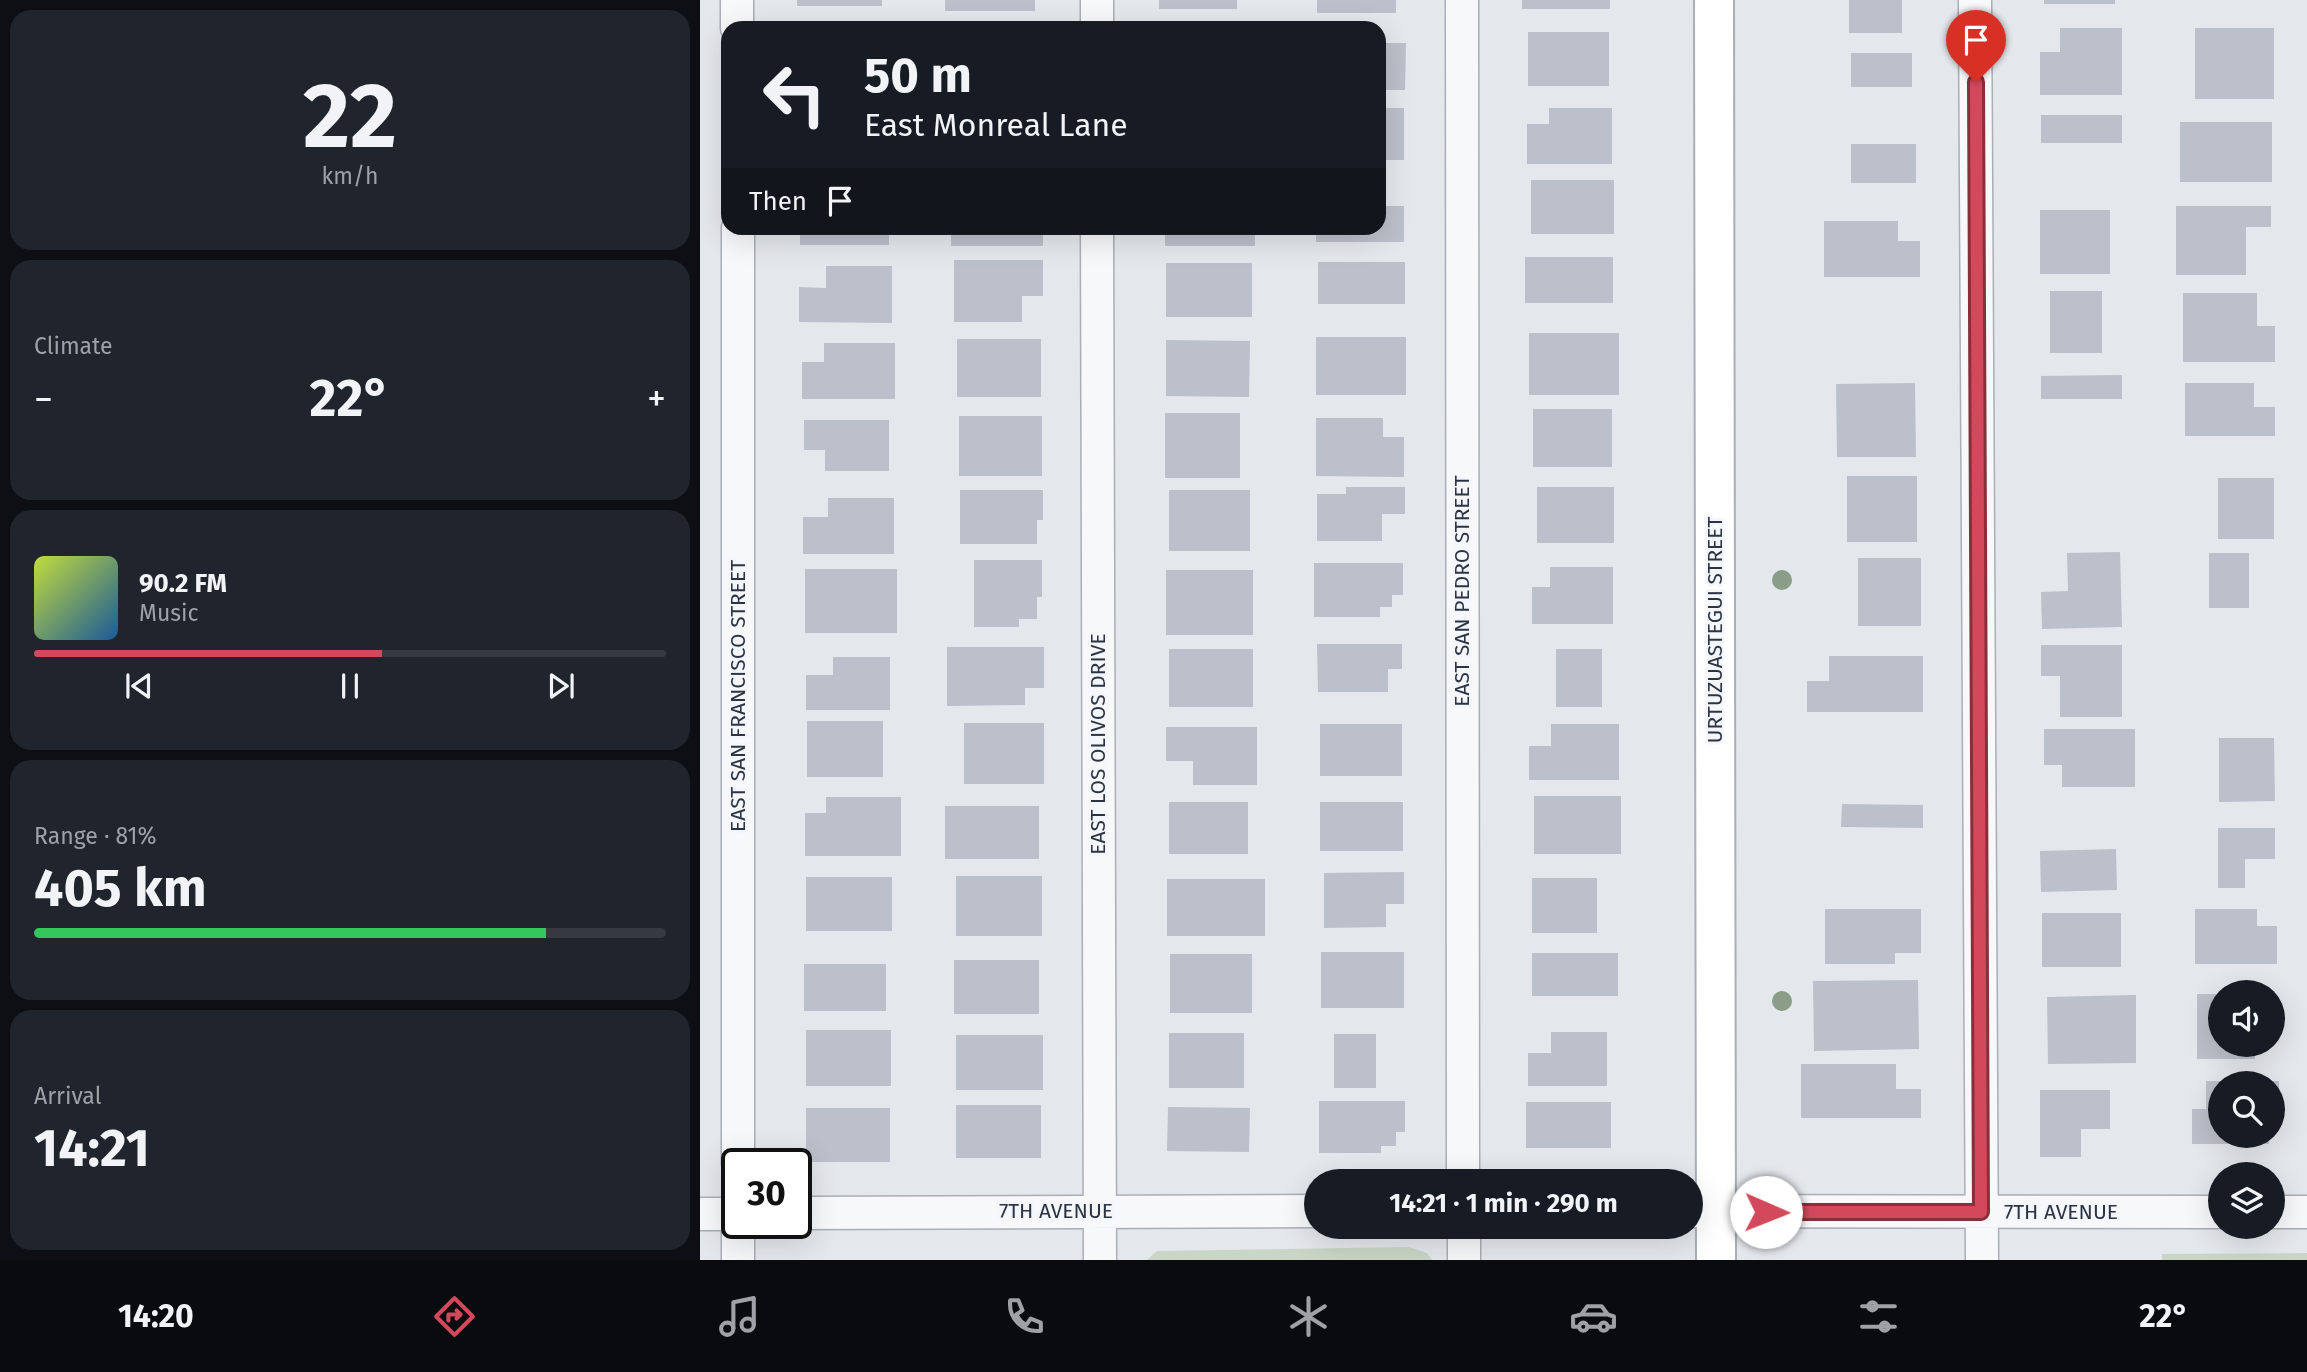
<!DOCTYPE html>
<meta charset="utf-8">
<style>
body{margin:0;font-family:"Fira Sans",sans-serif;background:#20242c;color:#f1f3f6;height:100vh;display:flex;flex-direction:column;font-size:26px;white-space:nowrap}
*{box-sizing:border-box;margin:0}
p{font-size:23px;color:#9ea1a6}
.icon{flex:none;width:38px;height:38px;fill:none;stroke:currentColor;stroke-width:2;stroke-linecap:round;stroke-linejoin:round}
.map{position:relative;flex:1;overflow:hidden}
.side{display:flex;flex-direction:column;gap:10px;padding:10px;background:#0d0f14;width:700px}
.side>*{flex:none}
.hud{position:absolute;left:21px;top:21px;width:665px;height:214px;border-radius:21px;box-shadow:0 7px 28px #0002;background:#171b24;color:#f1f3f6;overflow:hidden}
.fabs{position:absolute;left:1508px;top:980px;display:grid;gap:14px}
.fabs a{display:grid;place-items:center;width:77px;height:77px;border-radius:50%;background:#171b24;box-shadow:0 7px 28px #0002;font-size:35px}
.speed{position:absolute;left:21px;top:1148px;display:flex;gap:14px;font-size:35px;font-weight:700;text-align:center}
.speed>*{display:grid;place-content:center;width:91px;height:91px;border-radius:50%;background:#171b24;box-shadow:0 7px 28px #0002;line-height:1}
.speed .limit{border:4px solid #111;border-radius:10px;background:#fff;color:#111}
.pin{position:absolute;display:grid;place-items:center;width:60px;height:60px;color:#fff;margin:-72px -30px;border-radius:50% 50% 50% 0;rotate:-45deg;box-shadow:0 0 7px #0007}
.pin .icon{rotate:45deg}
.me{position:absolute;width:77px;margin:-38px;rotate:91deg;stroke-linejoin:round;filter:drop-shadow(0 0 5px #0008)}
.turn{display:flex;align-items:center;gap:24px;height:147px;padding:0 28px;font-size:32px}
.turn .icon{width:91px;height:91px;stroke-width:2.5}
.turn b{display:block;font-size:49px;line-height:60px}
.then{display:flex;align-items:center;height:66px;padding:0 28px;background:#0003;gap:14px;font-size:26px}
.big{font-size:52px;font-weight:700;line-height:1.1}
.side .widget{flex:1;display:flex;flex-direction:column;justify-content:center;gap:10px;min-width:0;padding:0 24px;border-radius:21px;background:#20242c}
.side .dial{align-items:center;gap:0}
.dial b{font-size:91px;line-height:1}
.song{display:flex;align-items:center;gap:21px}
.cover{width:84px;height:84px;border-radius:10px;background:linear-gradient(135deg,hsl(70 70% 55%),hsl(210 70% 35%))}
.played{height:7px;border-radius:4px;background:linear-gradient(90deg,#d1495b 55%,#363941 55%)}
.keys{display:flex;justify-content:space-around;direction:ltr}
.heat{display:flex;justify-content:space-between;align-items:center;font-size:38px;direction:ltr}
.charge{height:10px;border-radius:5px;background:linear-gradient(90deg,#34c759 81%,#363941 0)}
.trip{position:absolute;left:604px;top:1169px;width:399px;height:70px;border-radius:35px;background:#171b24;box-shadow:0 7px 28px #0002;font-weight:700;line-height:70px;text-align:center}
.tabs{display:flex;height:112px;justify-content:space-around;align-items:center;background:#090b0e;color:#9ea1a6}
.tabs .icon{width:49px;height:49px}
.tabs .on{color:#d1495b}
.tabs b{font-size:32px;color:#f1f3f6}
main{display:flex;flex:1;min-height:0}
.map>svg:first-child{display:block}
.green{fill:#c9d6c5}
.building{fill:#bbc0ca}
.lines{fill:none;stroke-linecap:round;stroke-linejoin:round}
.street-casing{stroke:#a9aeb7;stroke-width:35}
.secondary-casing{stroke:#a9aeb7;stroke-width:42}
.street{stroke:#f7f8fa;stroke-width:32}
.secondary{stroke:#fff;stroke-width:38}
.tree{fill:#899d89}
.route-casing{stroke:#882f3b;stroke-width:18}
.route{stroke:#d1495b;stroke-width:12}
.labels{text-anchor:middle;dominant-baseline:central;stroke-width:6;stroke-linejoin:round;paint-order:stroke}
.street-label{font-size:21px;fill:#2b3445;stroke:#f4f6f9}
</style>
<main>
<section class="side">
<div class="widget dial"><b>22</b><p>km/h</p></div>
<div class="widget"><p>Climate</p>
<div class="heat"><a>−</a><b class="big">22°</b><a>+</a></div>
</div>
<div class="widget">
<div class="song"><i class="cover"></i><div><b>90.2 FM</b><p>Music</p></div></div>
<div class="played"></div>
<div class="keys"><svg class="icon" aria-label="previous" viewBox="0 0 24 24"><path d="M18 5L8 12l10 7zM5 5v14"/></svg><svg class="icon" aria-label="pause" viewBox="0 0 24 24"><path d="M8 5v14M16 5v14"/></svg><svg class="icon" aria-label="next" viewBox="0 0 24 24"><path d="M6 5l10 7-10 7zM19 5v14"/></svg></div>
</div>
<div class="widget"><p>Range · 81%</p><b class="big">405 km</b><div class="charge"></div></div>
<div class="widget"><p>Arrival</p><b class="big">14:21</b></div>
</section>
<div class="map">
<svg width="1607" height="1260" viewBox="0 0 1607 1260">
<rect width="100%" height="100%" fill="#e4e7ec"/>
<path class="green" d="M709 1247 727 1253 732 1260H447L457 1251Z
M1607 1253V1260H1462V1254Z"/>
<path class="building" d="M97 0H182V6H97Z
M245 0H335V11H245Z
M459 0H537V9H459Z
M617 0H696V13H617Z
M822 0H910V9H822Z
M1149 0H1202V33H1149Z
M1344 0H1415V4H1344Z
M1360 28H1422V95H1340V52H1360Z
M1495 28H1574V99H1495Z
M828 32H909V86H828Z
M679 43H706L705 90H679Z
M1151 53H1212V87H1151Z
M679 108H704V160H679Z
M849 108H912V164H827V124H849Z
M1341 115H1422V143H1341Z
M1480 122H1572V182H1480Z
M1151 144H1216V183H1151Z
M831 180H914V234H831Z
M679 184H682V206H704V242H616V228H679Z
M1476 206H1571V227H1546V275H1476Z
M1340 210H1410V274H1340Z
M1124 221H1198V241H1220V277H1124Z
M100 228H189V245H100Z
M251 228H343V246H251Z
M465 228H555V246H465Z
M825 257H913V303H825Z
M254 260H343V296H322V322H254Z
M618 262H705V304H618Z
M466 263H552V317H466Z
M126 266H192V323L99 322V287L126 288Z
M1350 291H1402V353H1350Z
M1483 293H1557V326H1575V362H1483Z
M829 333H919V395H829Z
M616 337H706V395H616Z
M257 339H341V397H257Z
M466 340 550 341 549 397 466 396Z
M124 343H195V399H102V362H124Z
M1422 375V399H1341V376Z
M1215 383 1216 457H1137L1136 384Z
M1485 383H1554V407H1575V436H1485Z
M833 409H912V467H833Z
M465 413H540V478H465Z
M259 416H342V476H259Z
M616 418H683V437H704V477L616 476Z
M104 420H189V471H125V450H104Z
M1147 476H1217V542H1147Z
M1518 478H1574V539H1518Z
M646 487H705V514H682V541H617V494H646Z
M837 487H914V543H837Z
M260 490H343V520H337V544H260Z
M469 490H550V551H469Z
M128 498H194V554H103V517H128Z
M1420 552 1422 627 1342 629 1341 592 1368 591 1367 553Z
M1509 553H1549V608H1509Z
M1158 558H1221V626H1158Z
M274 560H342V597H337V619H319V627H274Z
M614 563H703V595H692V607H680V617H614Z
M850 567H913V624H832V587H850Z
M105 569H197V633H105Z
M466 570H553V635H466Z
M617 644H702V669H688V692H618Z
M1341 645H1422V717H1360V676H1341Z
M247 647H344V688H325V705L247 706Z
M469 649H553V707H469Z
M856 649H902V707H856Z
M1129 656H1223V712H1107V681H1129Z
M133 657H190V710H106V675H133Z
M107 721H183V777H107Z
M264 723H344V784H264Z
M620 724H702V776H620Z
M851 724H919V780H829V746H851Z
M466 727H557V785H493V761H466Z
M1344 729H1435V787H1362V765H1344Z
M1519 738H1574L1575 801 1519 802Z
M834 796H921V854H834Z
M126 797H201V856H105V813H126Z
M469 802H548V854H469Z
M620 802H703V851H620Z
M1142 804 1223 805V828L1141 827Z
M245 806H339V859H245Z
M1518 828H1575V859H1545V888H1518Z
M1416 849 1417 890 1341 892 1340 851Z
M704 872V904H686V927L624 928V873Z
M256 876H342V936H256Z
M106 877H192V931H106Z
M832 878H897V933H832Z
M467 879H565V936H467Z
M1125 909H1221V953H1195V964H1125Z
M1495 909H1557V926H1577V964H1495Z
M1342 913H1421V967H1342Z
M621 952H704V1008H621Z
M832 953H918V996H832Z
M470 954H552V1013H470Z
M254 960H339V1014H254Z
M104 964H186V1011H104Z
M1218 980 1219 1049 1114 1051 1113 981Z
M1497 994H1521V1045H1555V1059H1497Z
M1436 995V1063L1348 1064 1347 997Z
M106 1030H191V1086H106Z
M851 1032H907V1086H828V1053H851Z
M469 1033H544V1088H469Z
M634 1034H676V1088H634Z
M256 1035H343V1090H256Z
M1101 1064H1196V1089H1221V1118H1101Z
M1506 1081H1521V1136H1569V1144H1492V1109H1506Z
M1573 1081H1579V1112H1573Z
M1340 1090H1410V1129H1381V1157H1340Z
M619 1101H705V1132H696V1146H681V1153H619Z
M826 1102H911V1148H826Z
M256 1105H341V1158H256Z
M468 1107 550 1108 549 1152 467 1151Z
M106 1108H190V1162H106Z"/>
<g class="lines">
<defs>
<path id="street" d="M37 0V28
M397 0V28
M762 0 763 1181
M1275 0 1282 1260
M38 228V1164
M397 228 400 1260
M990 1211 1521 1212
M1573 1212H1607
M96 1213 616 1211
M0 1214H37
M38 1223V1260
M764 1227V1260"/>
<path id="secondary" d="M1014 0 1016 1260"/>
</defs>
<use href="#street" class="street-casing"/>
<use href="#secondary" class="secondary-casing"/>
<use href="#street" class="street"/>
<use href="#secondary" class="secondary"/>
</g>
<g class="tree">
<circle cx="1082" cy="580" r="10"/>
<circle cx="1082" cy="1001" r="10"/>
</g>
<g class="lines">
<defs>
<path id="route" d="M1066 1212H1281L1276 82"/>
</defs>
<use href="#route" class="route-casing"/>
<use href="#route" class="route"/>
</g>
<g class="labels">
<g class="street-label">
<text transform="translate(762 591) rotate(-90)">EAST SAN PEDRO STREET</text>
<text transform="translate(1015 630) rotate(-90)">URTUZUASTEGUI STREET</text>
<text transform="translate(38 696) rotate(-90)">EAST SAN FRANCISCO STREET</text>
<text transform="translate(398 744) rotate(-90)">EAST LOS OLIVOS DRIVE</text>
<text x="356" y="1211">7TH AVENUE</text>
<text x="1361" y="1212">7TH AVENUE</text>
</g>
</g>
</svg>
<div class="fabs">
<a><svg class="icon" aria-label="sound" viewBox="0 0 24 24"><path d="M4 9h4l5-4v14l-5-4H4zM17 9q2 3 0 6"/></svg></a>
<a><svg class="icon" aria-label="search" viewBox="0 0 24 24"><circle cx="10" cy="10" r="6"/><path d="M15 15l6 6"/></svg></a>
<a><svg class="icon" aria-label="layers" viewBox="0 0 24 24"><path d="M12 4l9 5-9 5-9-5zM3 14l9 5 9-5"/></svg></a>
</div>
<div class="speed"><div class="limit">30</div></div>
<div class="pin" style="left:1276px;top:82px;background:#d93025"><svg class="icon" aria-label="arrive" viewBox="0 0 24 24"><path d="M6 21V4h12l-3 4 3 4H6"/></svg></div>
<svg class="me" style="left:1066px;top:1212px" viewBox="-20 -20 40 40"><circle r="19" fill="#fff"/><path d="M0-13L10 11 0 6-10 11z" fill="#d1495b"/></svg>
<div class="trip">14:21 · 1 min · 290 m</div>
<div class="hud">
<div class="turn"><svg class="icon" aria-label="left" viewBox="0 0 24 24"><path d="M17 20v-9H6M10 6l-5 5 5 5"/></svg><div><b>50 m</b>East Monreal Lane</div></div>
<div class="then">Then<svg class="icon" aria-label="arrive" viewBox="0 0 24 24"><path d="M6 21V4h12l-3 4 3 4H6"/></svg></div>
</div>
</div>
</main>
<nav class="tabs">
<b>14:20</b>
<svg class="icon on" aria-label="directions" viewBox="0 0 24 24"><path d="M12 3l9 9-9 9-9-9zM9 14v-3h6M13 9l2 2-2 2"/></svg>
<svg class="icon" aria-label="music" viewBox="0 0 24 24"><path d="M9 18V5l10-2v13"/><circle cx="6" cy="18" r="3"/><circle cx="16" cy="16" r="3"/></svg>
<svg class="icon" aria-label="phone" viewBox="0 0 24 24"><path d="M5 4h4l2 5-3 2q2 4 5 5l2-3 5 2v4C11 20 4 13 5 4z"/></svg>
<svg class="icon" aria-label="climate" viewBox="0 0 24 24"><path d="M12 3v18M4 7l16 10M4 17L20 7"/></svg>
<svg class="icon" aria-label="car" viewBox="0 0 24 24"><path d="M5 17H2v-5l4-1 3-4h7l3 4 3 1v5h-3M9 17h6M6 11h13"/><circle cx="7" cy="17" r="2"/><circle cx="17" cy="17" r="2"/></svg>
<svg class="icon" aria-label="filters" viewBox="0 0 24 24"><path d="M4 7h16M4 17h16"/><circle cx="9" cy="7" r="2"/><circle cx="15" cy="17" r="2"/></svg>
<b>22°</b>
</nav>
